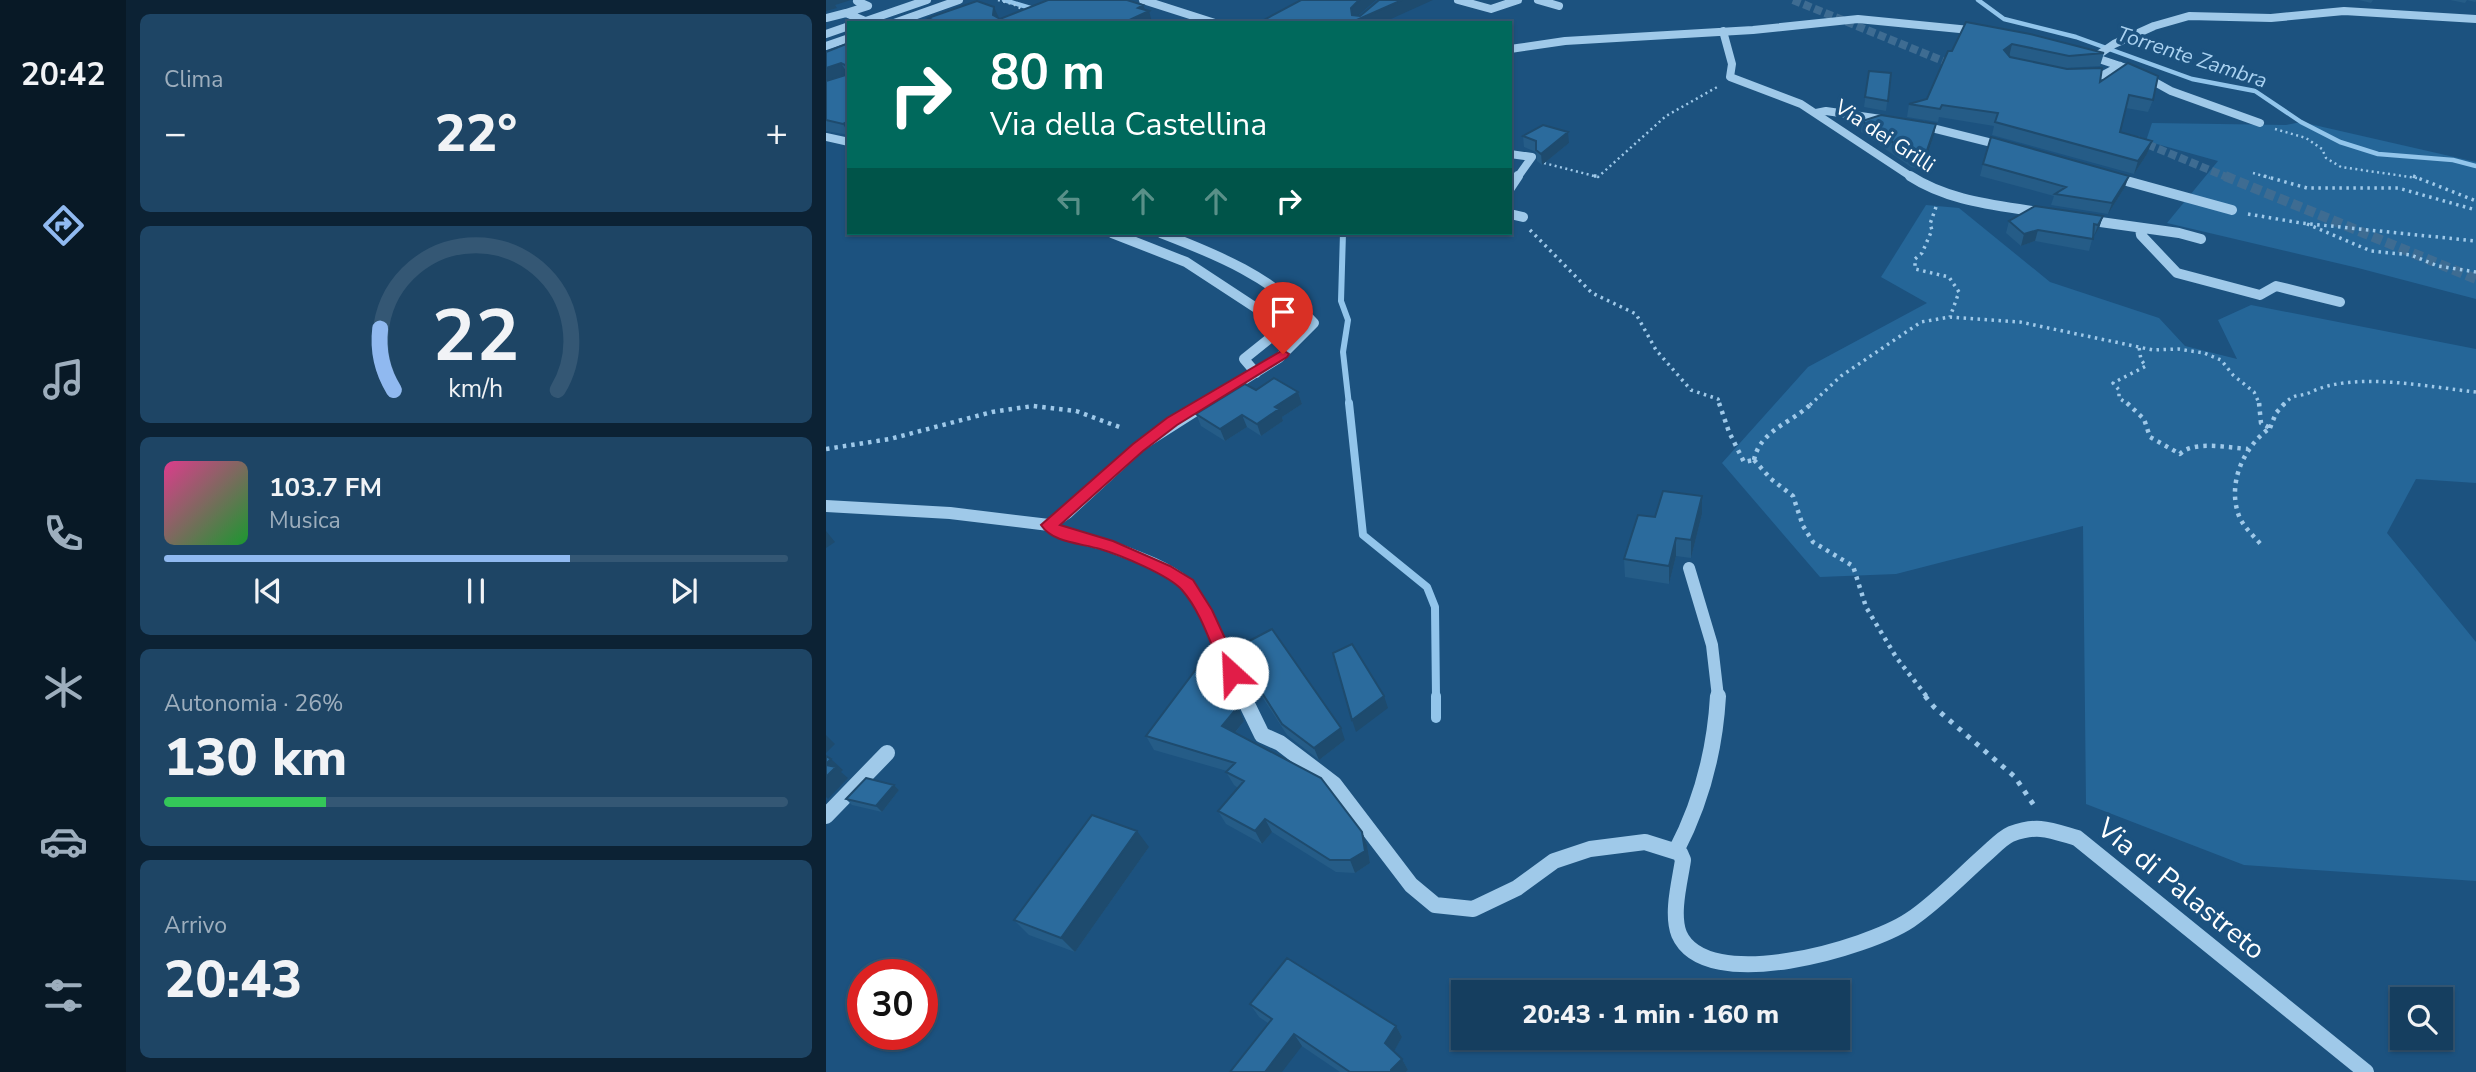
<!DOCTYPE html>
<html lang="it">
<meta charset="utf-8">
<style>
body{margin:0;font-family:"Nunito Sans",sans-serif;background:#1e4565;color:#f1f3f6;height:100vh;display:flex;flex-direction:column;font-size:26px;white-space:nowrap}
*{box-sizing:border-box;margin:0}
p{font-size:23px;color:#9daebd}
.icon{flex:none;width:38px;height:38px;fill:none;stroke:currentColor;stroke-width:2;stroke-linecap:round;stroke-linejoin:round}
.map{position:relative;flex:1;overflow:hidden}
.panel{display:flex;flex-direction:column;gap:14px;padding:14px;background:#0c2234;width:700px}
.panel>*{flex:none}
.banner{position:absolute;left:21px;top:21px;width:665px;height:214px;border-radius:0px;box-shadow:0 2px 5px #0004,0 0 0 2px #345774;background:#00695c;color:#fff;overflow:hidden}
.controls{position:absolute;left:1564px;top:987px;display:grid;gap:14px}
.controls a{display:grid;place-items:center;width:63px;height:63px;border-radius:0px;background:#153e5f;box-shadow:0 2px 5px #0004,0 0 0 2px #345774;font-size:35px}
.speed{position:absolute;left:21px;top:959px;display:flex;gap:14px;font-size:35px;font-weight:700;text-align:center}
.speed>*{display:grid;place-content:center;width:91px;height:91px;border-radius:50%;background:#153e5f;box-shadow:0 2px 5px #0004,0 0 0 2px #345774;line-height:1}
.speed .limit{border:10px solid #d22;background:#fff;color:#111}
.pin{position:absolute;display:grid;place-items:center;width:60px;height:60px;color:#fff;margin:-72px -30px;border-radius:50% 50% 50% 0;rotate:-45deg;box-shadow:0 0 7px #0007}
.pin .icon{rotate:45deg}
.me{position:absolute;width:77px;margin:-38px;rotate:335deg;stroke-linejoin:round;filter:drop-shadow(0 0 5px #0008)}
.turn{display:flex;align-items:center;gap:24px;height:147px;padding:0 28px;font-size:32px}
.turn .icon{width:91px;height:91px;stroke-width:2.5}
.turn b{display:block;font-size:49px;line-height:60px}
.lanes{display:flex;align-items:center;height:66px;padding:0 28px;background:#0003;justify-content:center;gap:35px;direction:ltr}
.lanes .off{opacity:.35}
.big{font-size:52px;font-weight:800;line-height:1.1}
.panel .card{flex:1;display:flex;flex-direction:column;justify-content:center;gap:10px;min-width:0;padding:0 24px;border-radius:10px;background:#1e4565}
.panel .dial{align-items:center;gap:0}
.dial svg{height:182px;overflow:visible;fill:none;stroke:#345774;stroke-width:7;stroke-linecap:round;text-anchor:middle}
.dial text{fill:#f1f3f6;stroke:none}
.song{display:flex;align-items:center;gap:21px}
.cover{width:84px;height:84px;border-radius:10px;background:linear-gradient(135deg,hsl(330 70% 55%),hsl(130 70% 35%))}
.played{height:7px;border-radius:4px;background:linear-gradient(90deg,#90b9f0 65%,#345774 65%)}
.keys{display:flex;justify-content:space-around;direction:ltr}
.heat{display:flex;justify-content:space-between;align-items:center;font-size:38px;direction:ltr}
.charge{height:10px;border-radius:5px;background:linear-gradient(90deg,#34c759 26%,#345774 0)}
.trip{position:absolute;left:625px;top:980px;width:399px;height:70px;border-radius:0px;background:#153e5f;box-shadow:0 2px 5px #0004,0 0 0 2px #345774;font-weight:800;line-height:70px;text-align:center}
main{display:flex;flex:1;min-height:0}
.tabs{display:flex;flex-direction:column;width:126px;justify-content:space-around;align-items:center;background:#081926;color:#9daebd}
.tabs .icon{width:49px;height:49px}
.tabs .active{color:#90b9f0}
.tabs b{font-size:32px;color:#f1f3f6}
.map>svg:first-child{display:block}
.green{fill:#256698}
.lines{fill:none;stroke-linecap:round;stroke-linejoin:round}
.stream-far3{stroke:#92c5eb;stroke-width:4.5}
.stream-far2{stroke:#92c5eb;stroke-width:6}
.stream-far1{stroke:#92c5eb;stroke-width:8}
.stream{stroke:#92c5eb;stroke-width:10}
.minor-tunnel-far1{stroke:#3e6c92;stroke-width:8;stroke-dasharray:8 3.5;stroke-linecap:butt}
.minor-tunnel{stroke:#3e6c92;stroke-width:10;stroke-dasharray:10 4.5;stroke-linecap:butt}
.path-far3{stroke:#9fc9e9;stroke-width:2.5;stroke-dasharray:2 3.5;stroke-linecap:butt}
.path-far2{stroke:#9fc9e9;stroke-width:3.5;stroke-dasharray:2.5 4.5;stroke-linecap:butt}
.path-far1{stroke:#9fc9e9;stroke-width:4.5;stroke-dasharray:3.5 5;stroke-linecap:butt}
.path{stroke:#9fc9e9;stroke-width:5;stroke-dasharray:4.5 7;stroke-linecap:butt}
.minor-far3{stroke:#9fc9e9;stroke-width:8}
.minor-far2{stroke:#9fc9e9;stroke-width:10}
.minor-far1{stroke:#9fc9e9;stroke-width:12}
.minor{stroke:#9fc9e9;stroke-width:16}
.wall{fill:#255c87}
.shaded-wall{fill:#1e4b6e}
.building{fill:#2b6b9d;stroke:#1e4b6e;stroke-width:2}
.route{fill:#e11d48;stroke:#92132f;stroke-width:2}
.labels{text-anchor:middle;dominant-baseline:central;stroke-width:7;stroke-linejoin:round;paint-order:stroke}
.far-water-label{font-size:21px;font-style:italic;fill:#aad2f1;stroke:#1c527f}
.far-street-label{font-size:21px;fill:#fff;stroke:#1c527f}
.near-street-label{font-size:28px;fill:#fff;stroke:#1c527f}
</style>
<main>
<nav class="tabs">
<b>20:42</b>
<svg class="icon active" aria-label="directions" viewBox="0 0 24 24"><path d="M12 3l9 9-9 9-9-9zM9 14v-3h6M13 9l2 2-2 2"/></svg>
<svg class="icon" aria-label="music" viewBox="0 0 24 24"><path d="M9 18V5l10-2v13"/><circle cx="6" cy="18" r="3"/><circle cx="16" cy="16" r="3"/></svg>
<svg class="icon" aria-label="phone" viewBox="0 0 24 24"><path d="M5 4h4l2 5-3 2q2 4 5 5l2-3 5 2v4C11 20 4 13 5 4z"/></svg>
<svg class="icon" aria-label="climate" viewBox="0 0 24 24"><path d="M12 3v18M4 7l16 10M4 17L20 7"/></svg>
<svg class="icon" aria-label="car" viewBox="0 0 24 24"><path d="M5 17H2v-5l4-1 3-4h7l3 4 3 1v5h-3M9 17h6M6 11h13"/><circle cx="7" cy="17" r="2"/><circle cx="17" cy="17" r="2"/></svg>
<svg class="icon" aria-label="filters" viewBox="0 0 24 24"><path d="M4 7h16M4 17h16"/><circle cx="9" cy="7" r="2"/><circle cx="15" cy="17" r="2"/></svg>
</nav>
<section class="panel">
<div class="card"><p>Clima</p>
<div class="heat"><a>−</a><b class="big">22°</b><a>+</a></div>
</div>
<div class="card dial"><svg viewBox="0 0 100 80">
<path d="M14 69A42 42 0 1 1 86 69"/>
<path d="M14 69A42 42 0 0 1 8 42" stroke="#90b9f0"/>
<text x="50" y="56" font-size="32" font-weight="700">22</text>
<text x="50" y="72" font-size="11">km/h</text>
</svg></div>
<div class="card">
<div class="song"><i class="cover"></i><div><b>103.7 FM</b><p>Musica</p></div></div>
<div class="played"></div>
<div class="keys"><svg class="icon" aria-label="previous" viewBox="0 0 24 24"><path d="M18 5L8 12l10 7zM5 5v14"/></svg><svg class="icon" aria-label="pause" viewBox="0 0 24 24"><path d="M8 5v14M16 5v14"/></svg><svg class="icon" aria-label="next" viewBox="0 0 24 24"><path d="M6 5l10 7-10 7zM19 5v14"/></svg></div>
</div>
<div class="card"><p>Autonomia · 26%</p><b class="big">130 km</b><div class="charge"></div></div>
<div class="card"><p>Arrivo</p><b class="big">20:43</b></div>
</section>
<div class="map">
<svg width="1650" height="1072" viewBox="0 0 1650 1072">
<rect width="100%" height="100%" fill="#1c527f"/>
<path class="green" d="M1475 122 1650 162V299L1532 268 1341 223 1392 161 1320 141 1326 123 1460 125Z
M1100 205 1133 208 1224 282 1333 318 1359 346 1411 359 1392 320 1425 305 1650 349V483L1590 479 1561 533 1650 642V881L1418 865 1260 804 1257 526 1070 574 994 577 896 463 982 367 1101 303 1055 277Z"/>
<g class="lines">
<path class="stream-far3" d="M178 0 211 10
M1152 0 1178 19 1250 37 1366 79 1429 91 1475 122 1514 142 1552 154 1627 160 1650 166"/>
<path class="stream-far2" d="M517 233 515 301 522 320 517 352 523 405"/>
<path class="stream-far1" d="M523 403 537 535 601 587 609 607 610 697"/>
<path class="stream" d="M610 696V718"/>
<path class="minor-tunnel-far1" d="M967 0 1132 67
M1311 140 1403 178"/>
<path class="minor-tunnel" d="M1399 176 1650 279"/>
<path class="path-far3" d="M172 0 189 5 202 13
M1449 129 1480 138 1496 149 1500 158 1515 167 1591 178
M718 163 772 177 840 116 893 86
M1427 173 1444 178"/>
<path class="path-far2" d="M768 176H773
M1438 176 1481 188H1572L1650 210
M1587 176 1650 201
M1110 207 1104 224 1106 230 1096 253 1089 259V269L1123 277 1133 292 1124 317
M1422 214 1475 223 1650 241
M1481 224 1545 251 1585 255 1612 266 1650 272
M704 230 766 293 810 314 830 350 865 390 892 399 894 405
M984 405 1015 376 1095 322 1124 317 1194 322 1327 350 1352 349 1378 353 1395 360 1407 375 1428 392 1434 405
M1303 405 1293 398V390L1287 383 1320 366 1315 360 1313 347
M1457 405C1469 392 1472 398 1485 392 1529 371 1601 387 1650 392"/>
<path class="path-far1" d="M893 403 903 432 918 462 928 460
M1301 403 1318 419 1324 437 1354 454C1367 440 1404 448 1422 449
M1433 403 1435 423 1444 428C1417 447 1401 484 1413 516 1418 528 1429 537 1437 547
M1444 428 1450 413 1459 403
M0 449 64 439 166 412 207 406 250 411 296 428
M928 460C934 430 966 423 986 403
M928 460 945 479 967 496 977 526 987 542 1027 566 1040 607 1070 657 1101 697"/>
<path class="path" d="M1099 696 1108 707 1189 777 1211 810"/>
<path class="minor-far3" d="M317 0 389 23
M632 0 665 9 692 0
M712 0 733 6
M31 1 42 6 20 13 39 21
M0 18 20 13
M34 23 101 0
M68 23 133 0
M897 31 906 64 904 77 975 104 1087 178
M0 34 23 26
M0 46 23 38
M684 49 739 41 927 30 1032 19 1154 31
M1261 55 1309 71 1345 91 1434 123
M1269 57 1288 44 1328 26 1363 16 1445 18 1518 11 1650 19
M1259 78 1277 75 1294 66
M990 113 1000 111 1062 120
M1094 125 1178 146
M0 137 23 142
M684 154 706 157 691 178
M1286 177 1289 178"/>
<path class="minor-far2" d="M1084 176C1124 202 1172 205 1218 213
M1286 177 1406 210
M684 188 692 176
M684 214 697 217
M1260 220 1353 233 1375 239
M1314 229 1315 235 1351 273 1434 295 1450 286 1514 302
M286 233 360 262 450 321 448 335 418 359 430 373
M335 233C392 255 446 277 488 323L453 358 378 405"/>
<path class="minor-far1" d="M0 506 124 513 223 525 241 513 315 445 381 403
M223 525C240 539 263 538 283 546 307 555 340 566 360 583 377 599 407 673 418 697
M863 568 886 645 892 697"/>
<path class="minor" d="M417 696 436 735 454 743 508 784 585 885 609 905 647 909 691 888 728 861 764 849 819 842 854 853 857 860C854 881 845 913 853 934 880 996 1042 948 1084 920 1111 902 1135 876 1160 854 1167 848 1176 838 1185 834 1212 824 1224 830 1251 838L1540 1072
M0 816 61 753
M850 851C875 803 889 749 892 696"/>
</g>
<path class="wall" d="M1533 0H1547L1545 3Z
M1624 0H1650V1L1649 2 1641 0 1639 3Z
M1140 22 1278 53 1274 66 1239 68 1274 82 1327 100 1322 112 1300 108 1294 132 1326 141 1321 154 1308 174 1166 135 1168 126 1113 117 1112 122 1081 117 1083 104 1101 99Z
M23 45V135L0 131V52Z
M1043 71 1065 73 1060 111 1038 107Z
M1036 121 1108 135 1096 170 1085 167 1035 132Z
M697 136 743 143 716 165 711 161 710 152 698 147Z
M1157 164 1299 187 1282 214 1225 205 1228 196 1154 176Z
M1277 216 1273 228 1267 236 1263 251 1209 241 1195 246 1180 233 1183 221Z
M430 390 472 392 476 404 456 417 457 421 435 436 421 427 399 441 375 426 370 414Z
M876 496V514L865 558 850 556 843 584 799 577 798 559 829 517Z
M408 649 519 740 493 760 461 735 413 661Z
M399 677 407 694 418 721 409 733 536 832 541 845 544 863 529 873 510 872 446 832 436 844 400 824 392 811 412 788 408 785 400 772 401 771 328 750 320 736Z
M68 785 73 790 56 812 26 805 20 799Z
M323 847 249 952 203 935 188 920Z
M424 1004 570 1026 576 1037 568 1051 576 1059 582 1070 580 1072H514L433 1017Z"/>
<path class="shaded-wall" d="M0 0H25L9 5 11 8 0 11Z
M533 0H550L527 20 525 8Z
M576 0H607L556 23H524Z
M317 5 320 12 323 11 326 22 324 23H297L312 8Z
M168 7 173 18 167 15Z
M1186 44 1183 57 1178 50Z
M15 63 22 74 0 82V68Z
M23 121V134L17 124Z
M1110 124 1108 135 1096 170 1098 159Z
M742 132 743 143 716 165 715 154Z
M1326 141 1321 154 1308 174 1312 161Z
M1303 176 1299 187 1282 214 1286 203Z
M1277 216 1273 228 1268 236 1272 225Z
M1212 230 1209 241 1195 246 1198 234Z
M472 392 476 404 456 417 457 421 435 436 431 424 449 407Z
M416 415 421 427 399 441 394 429Z
M876 496V514L865 558V540Z
M0 531 9 542 0 548Z
M850 538V556L843 584V566Z
M400 680 407 694 418 721 403 740 396 726Z
M558 696 562 708 530 732 526 720Z
M515 728 519 740 493 760 488 748Z
M0 735 9 744 0 753Z
M5 759 17 770 15 772 22 778 2 799 0 797V764Z
M68 785 73 790 56 812 50 806Z
M439 819 446 832 436 844 429 831Z
M311 831 323 847 249 952 235 938Z
M536 832 541 845 544 863 529 873 524 860Z
M570 1026 576 1037 566 1055 559 1043Z
M468 1034 476 1046 456 1072H439Z
M576 1059 582 1070 580 1072H565V1070Z"/>
<path class="building" d="M222 0H301L317 5 312 8 323 11 297 23H113L102 18 151 1 168 7 167 15 174 19Z
M475 0H533L525 8 526 15 534 16 553 0H576L524 23H439L436 21Z
M1140 22 1204 34 1278 53 1243 56 1186 44 1178 50 1184 57 1241 69 1276 68 1274 82 1302 63 1332 76 1327 100 1303 95 1294 132 1326 141 1312 161 1169 122 1172 113 1116 105 1114 109 1083 104 1101 99 1122 51H1126Z
M20 44 23 45V67L15 63 0 68V52Z
M23 68V121L17 124 0 120V81L20 75Z
M1043 71 1065 73 1062 101 1039 97Z
M1055 115 1110 124 1098 159 1087 156 1036 121Z
M717 125 742 132 715 154 710 150V141L697 136Z
M1165 137 1303 176 1286 203 1229 194 1240 187 1157 164Z
M1209 206 1277 216 1272 225 1268 224 1267 239 1212 230 1198 234 1183 221Z
M448 378 472 392 449 407 453 409 431 424 416 415 394 429 370 414 419 384 430 390Z
M837 491 876 496 865 540 850 538 843 566 798 559 812 515 829 517Z
M446 629 515 728 488 748 456 724 408 649Z
M526 644 558 696 526 720 507 653Z
M371 668 399 677 411 708 396 726 495 778 536 832 539 851 524 860H504L439 819 429 831 392 811 418 781 400 772 409 763 320 736Z
M0 756 5 759 0 764Z
M0 765 10 767 0 777Z
M40 778 68 785 50 806 20 799Z
M266 815 311 831 235 938 188 920Z
M461 958 570 1026 559 1043 576 1059 565 1070V1072H524L468 1034 439 1072H404L446 1019 424 1004Z"/>
<path class="route" d="M457 350 463 354 461 357 351 425 317 451 234 525 287 541 344 566 367 580 386 610 415 673 412 678 406 680 400 678C386 650 377 614 356 590 343 575 294 555 274 549 254 543 227 543 215 525L307 444 341 418Z"/>
<g class="labels">
<g class="far-water-label">
<text transform="translate(1366 57) rotate(18)">Torrente Zambra</text>
</g>
<g class="far-street-label">
<text transform="translate(1059 136) rotate(33)">Via dei Grilli</text>
</g>
<g class="near-street-label">
<text transform="translate(1355 889) rotate(39)">Via di Palastreto</text>
</g>
</g>
</svg>
<div class="controls">
<a><svg class="icon" aria-label="search" viewBox="0 0 24 24"><circle cx="10" cy="10" r="6"/><path d="M15 15l6 6"/></svg></a>
</div>
<div class="speed"><div class="limit">30</div></div>
<div class="pin" style="left:457px;top:354px;background:#d93025"><svg class="icon" aria-label="arrive" viewBox="0 0 24 24"><path d="M6 21V4h12l-3 4 3 4H6"/></svg></div>
<svg class="me" style="left:406px;top:673px" viewBox="-20 -20 40 40"><circle r="19" fill="#fff"/><path d="M0-13L10 11 0 6-10 11z" fill="#e11d48"/></svg>
<div class="trip">20:43 · 1 min · 160 m</div>
<div class="banner">
<div class="turn"><svg class="icon" aria-label="right" viewBox="0 0 24 24"><path d="M7 20v-9h11M14 6l5 5-5 5"/></svg><div><b>80 m</b>Via della Castellina</div></div>
<div class="lanes"><svg class="icon off" aria-label="left" viewBox="0 0 24 24"><path d="M17 20v-9H6M10 6l-5 5 5 5"/></svg><svg class="icon off" aria-label="ahead" viewBox="0 0 24 24"><path d="M12 20V5M6 11l6-6 6 6"/></svg><svg class="icon off" aria-label="ahead" viewBox="0 0 24 24"><path d="M12 20V5M6 11l6-6 6 6"/></svg><svg class="icon" aria-label="right" viewBox="0 0 24 24"><path d="M7 20v-9h11M14 6l5 5-5 5"/></svg></div>
</div>
</div>
</main>
